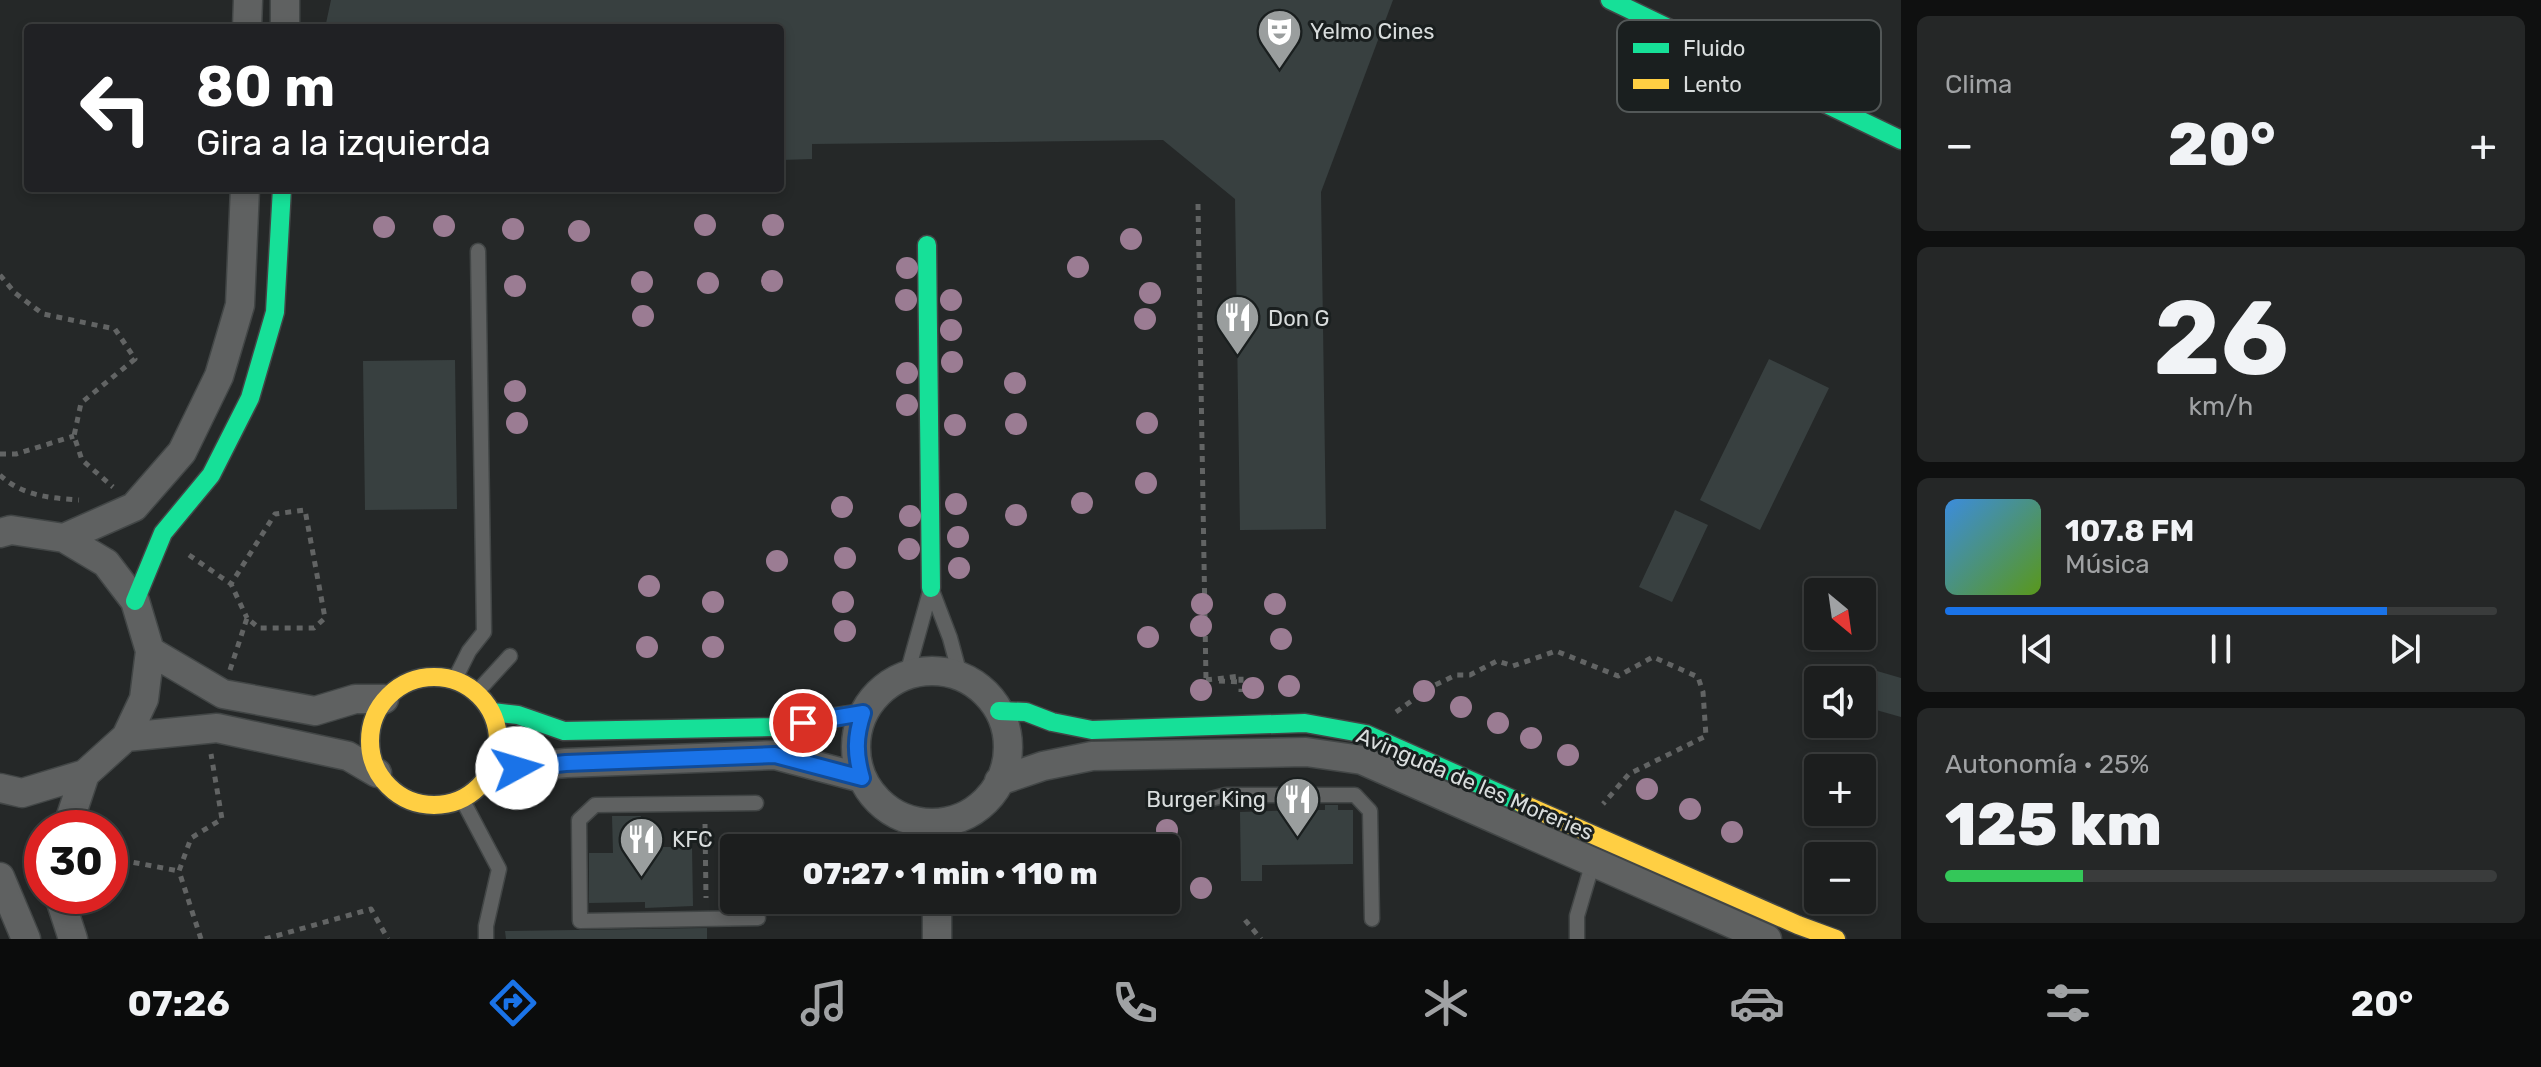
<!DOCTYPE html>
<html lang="es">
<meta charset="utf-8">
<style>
body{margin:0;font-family:Rubik,sans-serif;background:#252727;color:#f1f3f6;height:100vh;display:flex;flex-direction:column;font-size:30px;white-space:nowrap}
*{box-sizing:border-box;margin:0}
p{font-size:26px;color:#a0a2a4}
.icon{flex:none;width:44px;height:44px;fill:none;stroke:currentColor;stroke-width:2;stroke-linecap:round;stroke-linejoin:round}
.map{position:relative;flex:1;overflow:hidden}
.side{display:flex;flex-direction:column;gap:16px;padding:16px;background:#0f1010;width:640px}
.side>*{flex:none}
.top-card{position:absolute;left:24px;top:24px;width:760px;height:168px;border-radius:8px;box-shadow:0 4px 12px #0003,0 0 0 2px #3a3c3c;background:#202124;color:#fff;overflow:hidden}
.needle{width:52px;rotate:151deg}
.tools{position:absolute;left:1804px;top:578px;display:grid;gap:16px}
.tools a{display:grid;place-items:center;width:72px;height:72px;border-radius:8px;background:#1c1e1e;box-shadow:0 4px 12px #0003,0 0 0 2px #3a3c3c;font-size:40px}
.speed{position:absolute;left:24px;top:810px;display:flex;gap:16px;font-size:40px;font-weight:700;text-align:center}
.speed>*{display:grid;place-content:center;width:104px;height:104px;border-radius:50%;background:#1c1e1e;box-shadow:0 4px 12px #0003,0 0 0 2px #3a3c3c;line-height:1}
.speed .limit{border:12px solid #d22;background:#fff;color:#111}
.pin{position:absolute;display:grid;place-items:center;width:68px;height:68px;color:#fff;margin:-34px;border:4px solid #fff;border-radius:50%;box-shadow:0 2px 8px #0007}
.me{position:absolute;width:88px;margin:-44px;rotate:84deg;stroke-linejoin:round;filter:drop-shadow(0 0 6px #0008)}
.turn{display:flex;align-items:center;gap:28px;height:168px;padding:0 40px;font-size:36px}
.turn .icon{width:104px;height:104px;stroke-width:2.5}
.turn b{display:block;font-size:56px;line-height:68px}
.big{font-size:60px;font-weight:800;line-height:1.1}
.side .card{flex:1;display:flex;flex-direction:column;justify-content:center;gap:12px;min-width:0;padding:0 28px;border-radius:12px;background:#252727}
.side .dial{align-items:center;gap:0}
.dial b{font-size:104px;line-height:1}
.song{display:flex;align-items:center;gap:24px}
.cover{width:96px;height:96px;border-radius:12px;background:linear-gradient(135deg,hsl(210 70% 55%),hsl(90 70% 35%))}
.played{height:8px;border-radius:4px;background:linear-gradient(90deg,#1a73e8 80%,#3a3c3c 80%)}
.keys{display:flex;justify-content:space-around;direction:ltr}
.heat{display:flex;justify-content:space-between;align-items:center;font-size:44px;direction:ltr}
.charge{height:12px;border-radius:6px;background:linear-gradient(90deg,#34c759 25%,#3a3c3c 0)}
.trip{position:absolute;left:720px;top:834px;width:460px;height:80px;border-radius:8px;background:#1c1e1e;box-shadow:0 4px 12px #0003,0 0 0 2px #3a3c3c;font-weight:800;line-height:80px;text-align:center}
.tabs{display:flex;height:128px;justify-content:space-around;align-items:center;background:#0b0c0c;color:#a0a2a4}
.tabs .icon{width:56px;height:56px}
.tabs .current{color:#1a73e8}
.tabs b{font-size:36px;color:#f1f3f6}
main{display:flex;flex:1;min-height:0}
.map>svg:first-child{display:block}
.building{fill:#384040}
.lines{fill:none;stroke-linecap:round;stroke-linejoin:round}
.lane-casing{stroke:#424646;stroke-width:17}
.street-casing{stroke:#424646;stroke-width:31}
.fast-casing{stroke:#424646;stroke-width:21}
.slow-casing{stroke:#424646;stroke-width:21}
.path{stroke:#626464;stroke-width:5;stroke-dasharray:6 6;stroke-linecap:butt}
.lane{stroke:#5f6161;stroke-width:14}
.street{stroke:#5f6161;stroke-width:28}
.fast{stroke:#16e098;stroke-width:18}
.slow{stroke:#ffcf43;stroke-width:18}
.tree{fill:#9b7c93}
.route-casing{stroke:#114b97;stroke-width:20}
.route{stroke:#1a73e8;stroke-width:14}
.labels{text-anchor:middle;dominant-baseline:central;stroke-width:6;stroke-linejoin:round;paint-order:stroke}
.poi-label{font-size:22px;fill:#d9dddd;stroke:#1a1f1f;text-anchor:start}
.street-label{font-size:22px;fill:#d9dddd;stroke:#1a1f1f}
.key{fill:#1a1f1f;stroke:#535858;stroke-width:2}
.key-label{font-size:22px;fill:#d9dddd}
</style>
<main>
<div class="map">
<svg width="1901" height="939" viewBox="0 0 1901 939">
<rect width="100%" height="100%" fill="#252828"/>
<path class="building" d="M331 0H1393L1321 192 1326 529 1240 530 1235 199 1163 140 812 144V159L780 160V28H325Z
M1769 359 1829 388 1760 530 1700 500Z
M455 360 457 509 365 510 363 361Z
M1675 510 1708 525 1672 602 1639 587Z
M1860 666 1901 678V717L1862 706V680H1856Z
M1297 805H1310V810H1325V805H1338V810H1353V864L1262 865V881H1241L1240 812 1297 810Z
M612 816H641V847H692L693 906 645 908V902L589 903V853H613Z
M707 928V939H506L505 931Z"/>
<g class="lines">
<defs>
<path id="lane" d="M931 588 950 638 960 675
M907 674 931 588
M455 679 469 651 484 632 478 251
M477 692 510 656
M462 799 499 869 486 926V939
M1211 799 1226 795H1355L1370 811 1372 919
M756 803 595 805 579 820 580 921 758 918
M905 818 920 848
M949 848 957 818
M1577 939V916L1593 862"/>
<path id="street" d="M247 28 248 0
M285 28V0
M0 533 11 530 64 538 106 563 135 601 150 651 144 699 126 737 85 774 22 793 0 788
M64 538 134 507 182 452 219 376 240 305 245 188
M150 651 223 694 315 711 355 699H384
M856 747a76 76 0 1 1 152 0a76 76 0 1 1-152 0Z
M126 737 217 728 348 756 377 773
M492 770 566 763 775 755 862 778
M999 781 1043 766 1092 756 1306 752 1362 760 1767 939
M67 828 85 774
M0 877 26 939
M59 896 73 939
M937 900V939"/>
<path id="fast" d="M1610 0 1901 140
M927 245 931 588
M135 601 163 533 211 475 250 398 275 312 282 188
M999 711 1026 712 1052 722 1092 730 1305 723 1366 734 1521 803
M492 712 518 715 564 731 773 727 863 713"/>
<path id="slow" d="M370 741a64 64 0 1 1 128 0a64 64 0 1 1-128 0Z
M1521 803 1798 925 1836 939"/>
</defs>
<use href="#lane" class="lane-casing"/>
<use href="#street" class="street-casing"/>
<use href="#fast" class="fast-casing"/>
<use href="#slow" class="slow-casing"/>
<path class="path" d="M1198 204 1206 680
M0 275 15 293 43 314 115 329 135 359 81 403 74 436 82 460 113 487
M0 454H16L74 436
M0 475C22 496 50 498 79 500
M189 555 231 584
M230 670 247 618 259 628H314L325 618 305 510 275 514 231 584 247 618
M1206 680 1241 676V692
M1219 681 1241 682
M1396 712 1431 687 1456 675H1470L1497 661 1513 666 1556 651 1618 676 1653 657 1698 677 1703 692 1706 736 1629 774 1603 804
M705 824 706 898
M110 858 179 871
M1245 920 1261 939
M201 939 179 871 191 838 222 819 211 754
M265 939 371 909 388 939"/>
<use href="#lane" class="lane"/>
<use href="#street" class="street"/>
<use href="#fast" class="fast"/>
<use href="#slow" class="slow"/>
</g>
<g class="tree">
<circle cx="705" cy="225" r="11"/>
<circle cx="773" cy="225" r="11"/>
<circle cx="444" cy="226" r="11"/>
<circle cx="384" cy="227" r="11"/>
<circle cx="513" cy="229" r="11"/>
<circle cx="579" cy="231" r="11"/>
<circle cx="1131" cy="239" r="11"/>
<circle cx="1078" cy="267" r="11"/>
<circle cx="907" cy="268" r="11"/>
<circle cx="772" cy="281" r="11"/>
<circle cx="642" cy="282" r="11"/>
<circle cx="708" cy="283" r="11"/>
<circle cx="515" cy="286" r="11"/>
<circle cx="1150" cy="293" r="11"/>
<circle cx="906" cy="300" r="11"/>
<circle cx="951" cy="300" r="11"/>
<circle cx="643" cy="316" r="11"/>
<circle cx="1145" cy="319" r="11"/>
<circle cx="951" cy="330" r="11"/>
<circle cx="952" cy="362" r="11"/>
<circle cx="907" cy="373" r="11"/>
<circle cx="1015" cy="383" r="11"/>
<circle cx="515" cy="391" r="11"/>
<circle cx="907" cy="405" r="11"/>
<circle cx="517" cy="423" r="11"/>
<circle cx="1147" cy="423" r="11"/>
<circle cx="1016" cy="424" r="11"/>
<circle cx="955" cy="425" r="11"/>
<circle cx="1146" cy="483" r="11"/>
<circle cx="1082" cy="503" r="11"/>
<circle cx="956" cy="504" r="11"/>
<circle cx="842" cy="507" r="11"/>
<circle cx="1016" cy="515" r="11"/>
<circle cx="910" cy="516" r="11"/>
<circle cx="958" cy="537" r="11"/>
<circle cx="909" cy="549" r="11"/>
<circle cx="845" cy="558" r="11"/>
<circle cx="777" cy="561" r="11"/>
<circle cx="959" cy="568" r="11"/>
<circle cx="649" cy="586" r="11"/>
<circle cx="713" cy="602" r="11"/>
<circle cx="843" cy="602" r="11"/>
<circle cx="1202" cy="604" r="11"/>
<circle cx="1275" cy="604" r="11"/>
<circle cx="1201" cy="626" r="11"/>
<circle cx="845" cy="631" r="11"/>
<circle cx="1148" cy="637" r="11"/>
<circle cx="1281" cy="639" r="11"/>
<circle cx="647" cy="647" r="11"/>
<circle cx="713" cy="647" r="11"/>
<circle cx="1289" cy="686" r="11"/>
<circle cx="1253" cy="688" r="11"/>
<circle cx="1201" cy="690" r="11"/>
<circle cx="1424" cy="691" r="11"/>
<circle cx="1461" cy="707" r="11"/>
<circle cx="1498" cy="723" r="11"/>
<circle cx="1531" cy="738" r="11"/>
<circle cx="1568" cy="755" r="11"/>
<circle cx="1647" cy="789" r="11"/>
<circle cx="1690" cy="809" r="11"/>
<circle cx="1167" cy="830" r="11"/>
<circle cx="1732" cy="832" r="11"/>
<circle cx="1201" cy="888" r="11"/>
</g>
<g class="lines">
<defs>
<path id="route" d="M517 768 566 763 775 755 862 778C855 754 855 737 863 713L803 723"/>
</defs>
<use href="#route" class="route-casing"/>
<use href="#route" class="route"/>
</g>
<defs>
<symbol id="theatre-pin" viewBox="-11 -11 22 30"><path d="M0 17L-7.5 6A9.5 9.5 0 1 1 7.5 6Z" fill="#9a9e9e" stroke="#1a1f1f"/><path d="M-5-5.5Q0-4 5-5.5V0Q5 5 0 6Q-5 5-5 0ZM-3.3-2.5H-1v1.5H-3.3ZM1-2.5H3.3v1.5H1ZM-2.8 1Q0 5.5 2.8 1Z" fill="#fff"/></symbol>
<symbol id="restaurant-pin" viewBox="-11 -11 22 30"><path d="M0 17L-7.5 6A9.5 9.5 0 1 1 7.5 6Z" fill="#9a9e9e" stroke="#1a1f1f"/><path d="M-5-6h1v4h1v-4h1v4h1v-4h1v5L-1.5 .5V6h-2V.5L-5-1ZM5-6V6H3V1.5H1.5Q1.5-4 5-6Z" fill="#fff"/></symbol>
</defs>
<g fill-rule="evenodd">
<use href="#theatre-pin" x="1254" y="6" width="51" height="69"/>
<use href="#restaurant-pin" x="1212" y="292" width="51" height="69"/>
<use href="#restaurant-pin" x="1272" y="774" width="51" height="69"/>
<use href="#restaurant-pin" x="616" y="814" width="51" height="69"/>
</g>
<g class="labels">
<g class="poi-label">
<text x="1310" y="31">Yelmo Cines</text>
<text x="1268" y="318">Don G</text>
<text x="1266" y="799" text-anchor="end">Burger King</text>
<text x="672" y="839">KFC</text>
</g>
<g class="street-label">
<text transform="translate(1475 784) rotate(23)">Avinguda de les Moreries</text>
</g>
</g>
<rect x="1617" y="20" width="264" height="92" rx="12" class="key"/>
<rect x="1633" y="43" width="36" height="10" fill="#16e098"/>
<rect x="1633" y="79" width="36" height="10" fill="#ffcf43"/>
<g class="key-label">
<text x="1683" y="56">Fluido</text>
<text x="1683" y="92">Lento</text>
</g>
</svg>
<div class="tools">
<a><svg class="needle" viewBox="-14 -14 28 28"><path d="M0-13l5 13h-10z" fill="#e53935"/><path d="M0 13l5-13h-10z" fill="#a0a2a4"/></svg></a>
<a><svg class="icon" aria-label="sound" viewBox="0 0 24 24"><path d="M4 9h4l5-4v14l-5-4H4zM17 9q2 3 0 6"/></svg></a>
<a>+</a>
<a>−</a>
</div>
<div class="speed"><div class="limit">30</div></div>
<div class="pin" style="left:803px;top:723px;background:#d93025"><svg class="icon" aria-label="arrive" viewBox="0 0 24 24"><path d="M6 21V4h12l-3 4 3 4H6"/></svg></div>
<svg class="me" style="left:517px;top:768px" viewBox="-20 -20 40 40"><circle r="19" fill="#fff"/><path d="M0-13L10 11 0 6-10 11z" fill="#1a73e8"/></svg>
<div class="trip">07:27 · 1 min · 110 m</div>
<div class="top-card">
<div class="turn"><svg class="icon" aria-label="left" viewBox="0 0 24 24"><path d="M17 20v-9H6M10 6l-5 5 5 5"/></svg><div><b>80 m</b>Gira a la izquierda</div></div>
</div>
</div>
<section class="side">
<div class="card"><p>Clima</p>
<div class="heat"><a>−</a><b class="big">20°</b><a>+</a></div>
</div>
<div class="card dial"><b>26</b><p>km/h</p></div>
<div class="card">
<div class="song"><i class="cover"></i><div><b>107.8 FM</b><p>Música</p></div></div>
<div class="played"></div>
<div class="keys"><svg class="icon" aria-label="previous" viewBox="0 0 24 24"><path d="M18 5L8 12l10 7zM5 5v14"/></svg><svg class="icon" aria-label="pause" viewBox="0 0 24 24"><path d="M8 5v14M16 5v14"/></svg><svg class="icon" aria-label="next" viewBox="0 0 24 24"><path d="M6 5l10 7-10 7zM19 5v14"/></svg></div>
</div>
<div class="card"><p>Autonomía · 25%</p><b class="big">125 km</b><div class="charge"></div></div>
</section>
</main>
<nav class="tabs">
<b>07:26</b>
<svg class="icon current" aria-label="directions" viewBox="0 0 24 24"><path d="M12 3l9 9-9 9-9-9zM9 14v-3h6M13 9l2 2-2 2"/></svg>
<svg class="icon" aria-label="music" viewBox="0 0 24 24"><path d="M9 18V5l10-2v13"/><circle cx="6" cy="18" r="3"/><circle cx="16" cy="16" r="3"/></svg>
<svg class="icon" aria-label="phone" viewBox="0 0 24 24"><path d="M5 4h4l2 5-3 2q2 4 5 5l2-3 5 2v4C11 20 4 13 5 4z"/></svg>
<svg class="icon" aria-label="climate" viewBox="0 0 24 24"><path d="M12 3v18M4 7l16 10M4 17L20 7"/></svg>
<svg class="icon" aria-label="car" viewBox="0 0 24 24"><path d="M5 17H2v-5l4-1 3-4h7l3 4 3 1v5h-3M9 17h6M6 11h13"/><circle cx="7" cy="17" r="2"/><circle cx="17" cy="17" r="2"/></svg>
<svg class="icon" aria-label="filters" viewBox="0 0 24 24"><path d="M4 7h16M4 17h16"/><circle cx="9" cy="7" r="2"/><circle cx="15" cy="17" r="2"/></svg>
<b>20°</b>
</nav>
